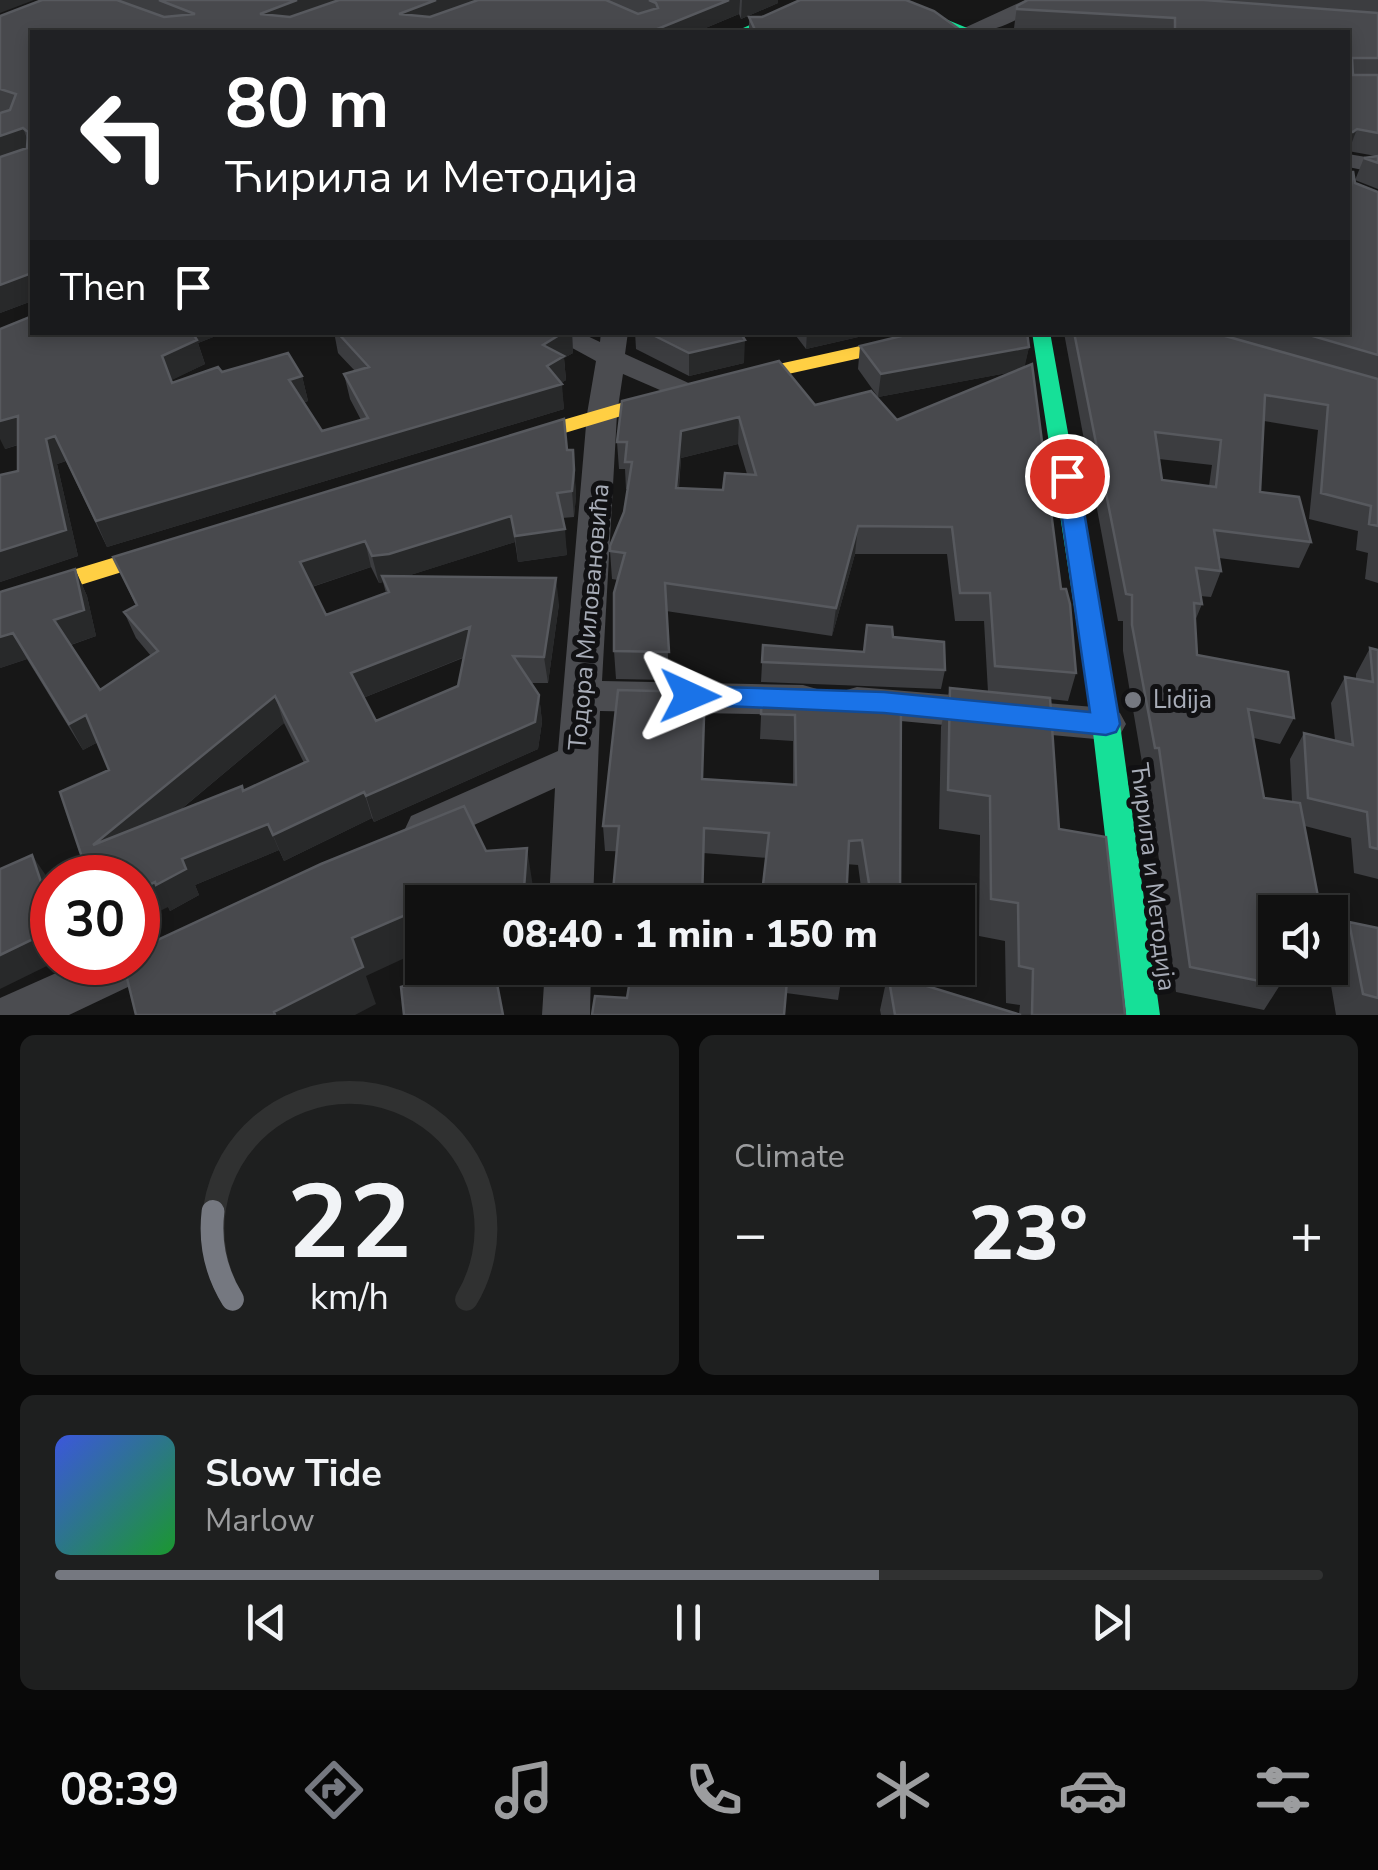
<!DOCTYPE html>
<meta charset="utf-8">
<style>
body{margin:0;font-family:"Nunito Sans",sans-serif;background:#1e1f1f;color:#f1f3f6;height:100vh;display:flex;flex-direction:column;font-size:38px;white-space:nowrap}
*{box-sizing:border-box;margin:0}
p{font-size:32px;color:#9c9d9f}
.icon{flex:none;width:55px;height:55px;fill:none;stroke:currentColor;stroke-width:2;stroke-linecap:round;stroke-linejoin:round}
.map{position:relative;height:1015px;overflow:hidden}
.drawer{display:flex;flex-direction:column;gap:20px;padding:20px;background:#090909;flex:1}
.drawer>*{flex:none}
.top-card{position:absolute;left:30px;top:30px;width:1320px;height:305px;border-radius:0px;box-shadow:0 5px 15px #0003,0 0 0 2px #303131;background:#202124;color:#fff;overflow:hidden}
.tools{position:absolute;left:1258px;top:895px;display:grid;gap:20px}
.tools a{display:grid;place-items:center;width:90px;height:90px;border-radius:0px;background:#111;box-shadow:0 5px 15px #0003,0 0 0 2px #303131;font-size:50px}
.speed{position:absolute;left:30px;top:855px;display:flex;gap:20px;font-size:50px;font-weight:700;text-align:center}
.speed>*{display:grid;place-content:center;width:130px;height:130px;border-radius:50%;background:#111;box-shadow:0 5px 15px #0003,0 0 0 2px #303131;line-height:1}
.speed .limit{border:15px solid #d22;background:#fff;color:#111}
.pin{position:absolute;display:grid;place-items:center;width:85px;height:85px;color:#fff;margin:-42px;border:5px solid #fff;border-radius:50%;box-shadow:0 2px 10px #0007}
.me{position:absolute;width:110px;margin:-55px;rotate:91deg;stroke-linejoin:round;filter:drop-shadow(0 0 8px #0008)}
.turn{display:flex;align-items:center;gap:35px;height:210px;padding:0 30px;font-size:45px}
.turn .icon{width:130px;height:130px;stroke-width:2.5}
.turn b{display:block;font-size:70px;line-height:85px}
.then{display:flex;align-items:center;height:95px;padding:0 30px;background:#0003;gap:20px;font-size:38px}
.big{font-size:75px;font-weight:800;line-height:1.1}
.drawer .tile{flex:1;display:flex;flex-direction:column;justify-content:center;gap:15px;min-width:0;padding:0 35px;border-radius:15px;background:#1e1f1f}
.drawer .dial{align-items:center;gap:0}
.dial svg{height:260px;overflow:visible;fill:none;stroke:#303131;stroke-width:7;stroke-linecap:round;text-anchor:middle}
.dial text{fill:#f1f3f6;stroke:none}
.song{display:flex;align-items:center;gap:30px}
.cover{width:120px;height:120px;border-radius:15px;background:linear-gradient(135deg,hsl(230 70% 55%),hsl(130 70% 35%))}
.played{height:10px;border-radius:5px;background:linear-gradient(90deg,#757880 65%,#303131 65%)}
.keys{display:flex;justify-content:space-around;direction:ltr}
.heat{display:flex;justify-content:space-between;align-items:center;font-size:55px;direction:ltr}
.drawer .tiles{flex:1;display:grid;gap:20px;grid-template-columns:1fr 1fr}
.tile:last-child{grid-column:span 2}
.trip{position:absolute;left:405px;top:885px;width:570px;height:100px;border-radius:0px;background:#111;box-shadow:0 5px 15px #0003,0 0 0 2px #303131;font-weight:800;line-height:100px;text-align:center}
.tabs{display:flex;height:160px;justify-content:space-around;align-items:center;background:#070707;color:#9c9d9f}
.tabs .icon{width:70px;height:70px}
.tabs .active{color:#757880}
.tabs b{font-size:45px;color:#f1f3f6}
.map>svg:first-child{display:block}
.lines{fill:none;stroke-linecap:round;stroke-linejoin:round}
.street{fill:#4b4c50;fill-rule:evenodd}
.fast{fill:#16e098;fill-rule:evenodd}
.slow{fill:#ffcf43;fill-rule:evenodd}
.wall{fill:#3c3d40;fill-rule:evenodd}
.shaded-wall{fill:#28292a}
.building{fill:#48494d;stroke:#57595e;stroke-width:2.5;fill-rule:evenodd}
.route{fill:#1a73e8;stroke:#114b97;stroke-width:2.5}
.poi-dot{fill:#757880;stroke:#111113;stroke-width:4}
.labels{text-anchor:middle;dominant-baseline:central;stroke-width:10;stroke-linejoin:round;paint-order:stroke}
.street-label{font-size:25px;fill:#a8adb8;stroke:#111113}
.poi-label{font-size:25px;fill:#a8adb8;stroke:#111113;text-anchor:start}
</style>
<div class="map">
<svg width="1378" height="1015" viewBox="0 0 1378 1015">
<rect width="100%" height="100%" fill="#171717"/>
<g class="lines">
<path class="street" d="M1025 0H1046C1029 16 984 40 962 29Z
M1348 154 1378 159V173L1348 167Z
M543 332H579L600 342 601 332H628L625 354 693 385 697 391 693 397 683 400 623 374 617 414 602 681 803 685 817 689 822 700 817 711 803 715 600 711 593 902H549L555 788 426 847 411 842 405 829 411 816 558 751 587 414 596 361Z
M857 687 1106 708 1120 713 1126 724 1120 735 1106 740 857 717 843 713 838 702 843 691Z
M138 942 149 947 156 962 149 977 69 1015H0V998L81 962H138Z
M545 968H591L590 1015H542Z"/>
<path class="fast" d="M806 0H822L749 32H734Z
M882 0H899L977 32H961Z
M1032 332H1050L1120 724 1160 1015H1126L1092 724Z"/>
<path class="slow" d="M923 332H960L951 338 688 396 508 450 497 443 501 438 676 387Z
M175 539 187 547 183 553 0 610V592Z"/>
</g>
<path class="wall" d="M42 0H778V3L741 19 739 14 696 32H32V301L0 313V16Z
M1028 0H1378V189L1355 180 1364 158 1376 156 1348 151V32H1102L1014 28 1017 6Z
M749 17 963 32H749Z
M1353 171 1355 183 1378 192V583L1365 579 1368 553 1356 550 1358 531 1309 519 1318 430 1264 421 1260 492 1311 542 1299 568 1219 558 1221 571 1211 597 1200 596 1202 604 1195 621 1197 655 1294 718 1280 744 1254 738 1264 798 1292 802 1290 759 1304 733 1335 740 1331 703 1345 677 1356 679V674L1370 648 1378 650V879L1354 873 1351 838 1305 826 1321 912H1275V937L1273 936 1280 985 1264 1010 1176 992 1148 775 1144 774 1123 651V621H1118L1064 333 1348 332V184ZM1159 459 1212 465 1209 486 1162 480Z
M32 332H226L198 343 205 364 171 380 172 383 222 372 302 376 308 401 303 403 322 431 361 420 350 399 344 374 355 371 338 353 334 332H572L573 353 564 358 566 380 561 383 564 409 107 547 66 461 57 464 78 556 0 582V475L18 471V445L5 449Z
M635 332H740L744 363 689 376 636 349Z
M793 332H880L806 349Z
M860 346 1029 347 1024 367 1061 589 1076 673 1068 701 1050 699 1059 829 1125 1015H881L880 1010 886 982 875 980 873 968H918L914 982 1019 1014 1020 1005 1006 1003 1005 941 979 936 980 835 939 829 941 727 950 688 988 692 984 621H955L947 554H855L832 636 666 611 669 680 616 679 614 651 618 580 612 579 610 551 624 512 628 489H626L625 469H619L617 442 815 405 897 420 1012 372 878 397 858 369ZM738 444 747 474 723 490 679 488 681 458Z
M567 450H573L576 496 574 517 562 518 567 555 518 562 515 542 407 576 559 604 548 683H531L539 695 542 722 538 749 374 822 372 818 284 861 279 850 195 885 199 895 170 911 98 742 83 750 27 659 0 668 75 569 87 596 96 636 71 645 100 690 151 656 136 638 124 612 136 606 113 557ZM371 567 379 583 383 582 386 593 326 615 312 587ZM463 658 458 686 376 721 363 698ZM284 723 304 763 244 791 179 811Z
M893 637 945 670 941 689 761 682 763 645 864 652Z
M762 693 901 698 900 901 917 902H863L858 865 703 853 605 851 603 826 693 716 702 779 793 785V741L760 739Z
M1349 922 1378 928V1015H1336L1328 968H1330V950Z
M632 968H843L838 1000 786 993 627 998Z"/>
<path class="shaded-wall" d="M0 0H34L0 13Z
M297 0H348L265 32 260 14Z
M436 0H486L402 32 399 14Z
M729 0H740L739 14 696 32H650Z
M742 0H778V3L741 19Z
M23 128 31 149 0 161V136Z
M1357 129 1349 150 1348 151V146L1353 132Z
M32 273V301L0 313V285Z
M187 332H226L198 343 205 364 170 381 162 356Z
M564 332H572L573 353 564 358 566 380 558 385 562 384 564 409 107 547 96 521 549 388 543 345Z
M807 332H880L806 349Z
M745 340 744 363 689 376V353Z
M1029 347 1024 370 878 397 881 374Z
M302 376 308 401 295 405 289 380Z
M18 416 29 441 5 449 0 439V421Z
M739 417 738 444 681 458 676 515V488L681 431Z
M55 436 66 461 57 464 78 556 0 582V551L46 439Z
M574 470 576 496 574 517 572 491Z
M511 516 515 542 395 580 382 576 383 582 379 583 372 556Z
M858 526 855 554 832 636 836 608Z
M565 529 567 555 518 562 515 536Z
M365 541 371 567 308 588 300 562Z
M75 569 87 596 96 636 67 646 54 620Z
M556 578 559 604 548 683 544 657Z
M470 627 474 653 358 700 351 673Z
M13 633 27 659 0 668V637Z
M539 695 542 722 538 749 374 822 366 796Z
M275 696 284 723 107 871 93 845Z
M86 715 100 741 83 750 69 724Z
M364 792 372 818 284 861 273 835Z
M268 824 279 850 195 885 199 895 170 911 168 907 138 922V890L182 859Z
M527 848 533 887 532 902H523Z
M32 855 49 880 52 892V910L48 903Z
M453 894 455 902H434Z
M422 908V950L366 976 376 1004 355 1015H275L274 1012 352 938Z
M52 930V962H55L0 989V955Z
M494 968H527L526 980 498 987Z"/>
<path class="building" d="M42 0H117L164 17 195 14 159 0H297L260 14 290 17 339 0H436L399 14 430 17 478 0H606L638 14 658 8 656 3 649 0H729L650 32H32V273L0 285V157L27 148 28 132 23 128 0 136V113L10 110 16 94 0 89V16Z
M800 0H906L934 11 963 32H756L749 17H762Z
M1028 0H1204L1378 13V58H1352L1353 75H1378V133L1357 129 1353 132 1348 131V32H1175V18L1017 9V6Z
M1378 156V163L1364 158Z
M1353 171 1355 183 1378 192V355L1299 332H1348V184L1351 185Z
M32 316V332H192L197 340 162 356 172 383 218 367 222 372 288 353 302 376 289 380 322 431 368 418 344 374 369 367 337 332H564L543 345 564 356 547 366 562 384 96 521 55 436 46 439 66 530 0 551V475L18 471V416L0 421V329Z
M647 332H740L745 340 689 353Z
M918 332H1027L1029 347 881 374 860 346Z
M1074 332H1211L1378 379V526L1369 524 1371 506 1321 493 1328 405 1265 395 1260 492 1299 497 1311 542 1214 530 1221 571 1196 568 1202 604 1194 603 1197 655 1288 672 1294 718 1248 709 1264 798 1300 803 1321 912H1296L1269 908 1275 948V968H1278L1280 985 1190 967 1159 748H1155L1132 625V595L1126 594ZM1155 432 1221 440 1216 487 1162 480Z
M779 361 815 405 871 391 897 420 1032 364 1061 589H1066L1070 604 1076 673 995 666 990 593H960L952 527 858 526 836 608 665 583 669 652 614 651V593L625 553 610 551V546L624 512 632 462H625L627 442H617L622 401ZM739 417 756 475 725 473 723 490 676 488 681 431Z
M564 419 567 450H573L574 470 572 491 557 493 565 529 515 536 511 516 389 554 372 556 365 541 300 562 326 615 389 592 382 576 556 578 544 657 513 656 539 695 535 722 366 796 364 792 273 835 268 824 182 859 186 869 156 885 155 882 138 890V878H89L60 792 109 770 86 715 69 724 13 633 0 637V592L75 569 84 610 54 620 100 690 158 651 124 612 137 605 113 557ZM470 627 458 686 376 721 351 673ZM275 696 308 761 243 791 242 786 93 845Z
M867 625 892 627 893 637 944 642 945 670 762 662 763 645 864 652Z
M1370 648 1378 650V849L1370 847 1367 812 1308 798 1304 733 1353 745 1345 677 1373 682Z
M950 688 1050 698 1059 829 1106 837 1125 1015H1032L1033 969 1019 966 1018 903 991 899 990 796 948 790Z
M618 690 693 692 692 716 704 717 702 779 796 785 795 715 761 714 762 693 901 698 900 901 917 902H872L862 840 849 841 846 902H761L769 833 704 828 702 902H612L619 826H603Z
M464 806 486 851 527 848 523 902H452L453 894 434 902H422V908L352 938 363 967 274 1012 275 1015H136L123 962H138V949L321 864Z
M32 855 48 903 52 901V930L0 955V869Z
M1349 922 1378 928V998L1363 994Z
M444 968H494L503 1015H404L401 987 443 975Z
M632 968H843L842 977 788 969 784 1015H592L595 996 627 998Z
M888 974 1021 1015H895Z"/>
<path class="route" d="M1067 469 1078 476 1120 724 1116 732 1106 735 884 713 680 704 676 696 680 689 690 686 884 692 1090 712 1056 476Z"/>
<circle class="poi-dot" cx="1133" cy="700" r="10"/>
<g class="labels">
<g class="street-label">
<text transform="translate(589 617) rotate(-85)">Тодора Миловановића</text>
<text transform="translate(1153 877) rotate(83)">Ћирила и Методија</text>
</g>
<g class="poi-label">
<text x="1153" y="700">Lidija</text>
</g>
</g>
</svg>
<div class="tools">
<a><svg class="icon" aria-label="sound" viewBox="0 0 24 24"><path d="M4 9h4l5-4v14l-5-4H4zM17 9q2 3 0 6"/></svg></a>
</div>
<div class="speed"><div class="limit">30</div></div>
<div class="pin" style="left:1067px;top:476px;background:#d93025"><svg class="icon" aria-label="arrive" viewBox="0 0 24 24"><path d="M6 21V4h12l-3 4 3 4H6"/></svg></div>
<svg class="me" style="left:690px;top:696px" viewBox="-20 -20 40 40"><path d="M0-17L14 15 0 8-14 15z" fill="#1a73e8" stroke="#fff" stroke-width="4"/></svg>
<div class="trip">08:40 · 1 min · 150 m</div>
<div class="top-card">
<div class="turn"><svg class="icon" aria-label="left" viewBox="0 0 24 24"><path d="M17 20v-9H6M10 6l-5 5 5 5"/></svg><div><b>80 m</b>Ћирила и Методија</div></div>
<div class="then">Then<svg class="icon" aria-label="arrive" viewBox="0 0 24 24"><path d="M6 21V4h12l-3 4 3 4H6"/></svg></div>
</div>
</div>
<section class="drawer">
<div class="tiles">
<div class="tile dial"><svg viewBox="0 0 100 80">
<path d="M14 69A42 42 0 1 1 86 69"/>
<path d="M14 69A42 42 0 0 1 8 42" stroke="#757880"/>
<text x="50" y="56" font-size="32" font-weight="700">22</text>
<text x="50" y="72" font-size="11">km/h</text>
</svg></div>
<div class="tile"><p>Climate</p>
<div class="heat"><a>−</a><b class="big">23°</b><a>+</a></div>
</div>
<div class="tile">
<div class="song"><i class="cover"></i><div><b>Slow Tide</b><p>Marlow</p></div></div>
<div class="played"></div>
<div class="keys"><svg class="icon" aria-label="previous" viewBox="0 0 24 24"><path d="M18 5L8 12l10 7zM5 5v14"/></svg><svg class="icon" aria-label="pause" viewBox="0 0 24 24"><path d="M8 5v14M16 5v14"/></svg><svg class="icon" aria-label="next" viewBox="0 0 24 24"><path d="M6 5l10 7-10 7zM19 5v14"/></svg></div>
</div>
</div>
</section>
<nav class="tabs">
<b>08:39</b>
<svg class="icon active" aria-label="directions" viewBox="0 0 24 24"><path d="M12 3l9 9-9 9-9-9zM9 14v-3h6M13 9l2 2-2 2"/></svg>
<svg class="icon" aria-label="music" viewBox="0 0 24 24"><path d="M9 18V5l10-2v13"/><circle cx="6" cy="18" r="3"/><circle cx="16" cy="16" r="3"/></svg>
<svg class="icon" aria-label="phone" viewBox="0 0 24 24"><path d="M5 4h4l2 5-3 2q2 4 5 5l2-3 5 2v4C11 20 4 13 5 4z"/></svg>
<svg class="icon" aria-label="climate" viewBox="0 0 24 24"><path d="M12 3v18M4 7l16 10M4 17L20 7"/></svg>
<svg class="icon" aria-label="car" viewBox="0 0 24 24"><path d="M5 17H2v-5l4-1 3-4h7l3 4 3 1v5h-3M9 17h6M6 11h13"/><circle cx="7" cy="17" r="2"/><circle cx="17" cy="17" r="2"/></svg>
<svg class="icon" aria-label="filters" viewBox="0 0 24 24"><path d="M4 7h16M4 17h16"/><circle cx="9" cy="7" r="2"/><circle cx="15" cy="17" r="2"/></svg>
</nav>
